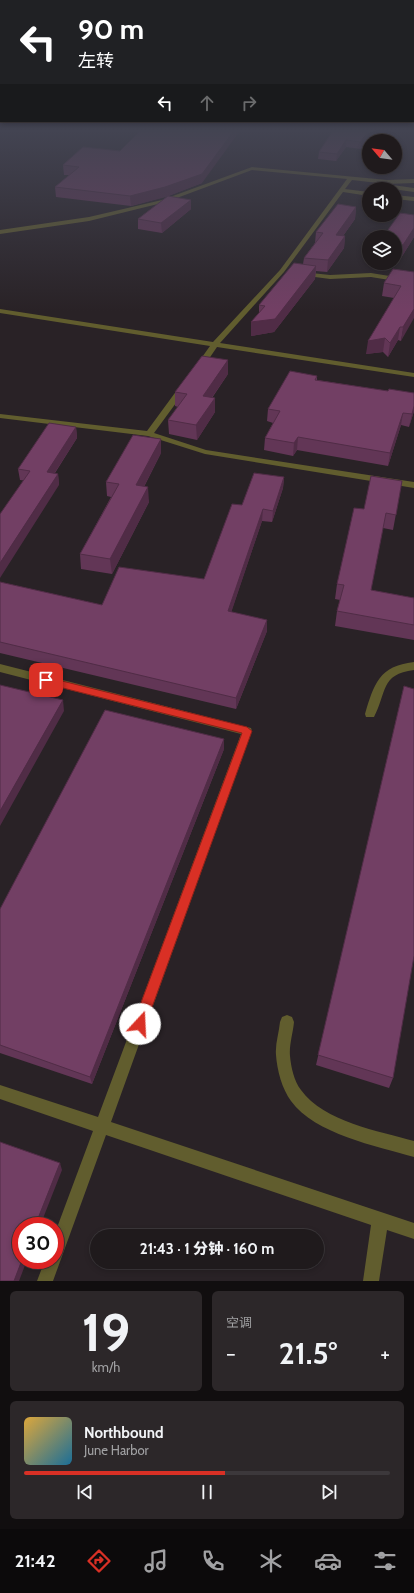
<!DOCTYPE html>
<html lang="zh">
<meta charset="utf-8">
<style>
body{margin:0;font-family:Cabin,"Noto Sans SC",sans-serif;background:#2c2729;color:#f1f3f6;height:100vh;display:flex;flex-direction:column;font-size:15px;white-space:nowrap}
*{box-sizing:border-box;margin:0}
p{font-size:13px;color:#a1a1a3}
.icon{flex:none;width:22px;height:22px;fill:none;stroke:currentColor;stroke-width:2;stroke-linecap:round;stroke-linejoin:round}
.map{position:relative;height:1281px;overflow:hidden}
.panel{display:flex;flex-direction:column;gap:10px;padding:10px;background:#110e0f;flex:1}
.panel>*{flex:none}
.hud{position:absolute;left:0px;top:0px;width:414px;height:122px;box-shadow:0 2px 6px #0003,0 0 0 1px #3c383b;background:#202124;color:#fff;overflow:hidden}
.needle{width:26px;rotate:299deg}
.tools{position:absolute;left:362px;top:134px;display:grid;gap:8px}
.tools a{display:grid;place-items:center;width:40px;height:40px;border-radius:50%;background:#1f1a1c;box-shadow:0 2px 6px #0003,0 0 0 1px #3c383b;font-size:20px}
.speed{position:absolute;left:12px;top:1217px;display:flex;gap:8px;font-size:20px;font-weight:700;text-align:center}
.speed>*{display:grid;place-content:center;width:52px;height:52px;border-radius:50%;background:#1f1a1c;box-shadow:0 2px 6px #0003,0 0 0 1px #3c383b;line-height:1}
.speed .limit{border:6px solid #d22;background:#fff;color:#111}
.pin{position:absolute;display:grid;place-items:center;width:34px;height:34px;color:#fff;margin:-17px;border-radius:8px;box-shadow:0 2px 6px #0006}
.me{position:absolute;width:44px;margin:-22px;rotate:20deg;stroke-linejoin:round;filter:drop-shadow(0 0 3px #0008)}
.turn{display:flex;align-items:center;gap:14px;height:84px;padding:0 12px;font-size:18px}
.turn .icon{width:52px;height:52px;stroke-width:2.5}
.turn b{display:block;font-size:28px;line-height:34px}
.lanes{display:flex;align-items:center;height:38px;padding:0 12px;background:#0003;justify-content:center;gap:20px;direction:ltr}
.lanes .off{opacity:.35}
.big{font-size:30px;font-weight:800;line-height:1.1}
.panel .card{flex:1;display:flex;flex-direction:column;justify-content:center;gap:6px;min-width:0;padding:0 14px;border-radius:6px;background:#2c2729}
.panel .dial{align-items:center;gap:0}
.dial b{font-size:52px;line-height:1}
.song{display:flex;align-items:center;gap:12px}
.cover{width:48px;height:48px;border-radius:6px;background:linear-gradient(135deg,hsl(40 70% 55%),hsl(200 70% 35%))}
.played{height:4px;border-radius:2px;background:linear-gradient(90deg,#d93025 55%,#3c383b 55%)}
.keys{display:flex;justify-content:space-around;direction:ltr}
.heat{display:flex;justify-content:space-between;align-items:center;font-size:22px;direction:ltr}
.panel .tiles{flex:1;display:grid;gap:10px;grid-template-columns:1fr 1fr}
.card:last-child{grid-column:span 2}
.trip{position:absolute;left:90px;top:1229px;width:234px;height:40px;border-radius:20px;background:#1f1a1c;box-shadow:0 2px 6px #0003,0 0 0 1px #3c383b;font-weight:800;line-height:40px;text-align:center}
.dock{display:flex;height:64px;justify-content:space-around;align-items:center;background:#0c0a0b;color:#a1a1a3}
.dock .icon{width:28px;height:28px}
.dock .on{color:#d93025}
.dock b{font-size:18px;color:#f1f3f6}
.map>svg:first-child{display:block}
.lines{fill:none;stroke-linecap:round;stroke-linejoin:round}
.minor{fill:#615d2e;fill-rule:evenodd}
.wall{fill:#623656}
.shaded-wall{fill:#502c46}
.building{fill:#723f64;stroke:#502c46}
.route{fill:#d93025;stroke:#8d1f18}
</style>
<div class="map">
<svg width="414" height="1281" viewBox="0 0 414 1281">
<rect width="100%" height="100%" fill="#292226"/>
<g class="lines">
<path class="minor" d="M252 167 387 180 414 179V183L387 184 352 180 345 189 369 192V196L343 192 284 272 220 343 414 373V377L217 347 202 369H199L195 367 210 346 0 313V309L213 342 280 270 347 179 252 170 166 202 89 221 0 234V230L89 217 162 200Z
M385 184 414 188V192L385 188 370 189Z
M395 195 414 197V201L395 199Z
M302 272 330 275 371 273 414 280V284L371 277 330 279 300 275V273Z
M180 386 187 388 154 433 206 450 414 482V488L205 454 148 436 0 418V414L147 431Z
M414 662V670C380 674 387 693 374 717H366L365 714C374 684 379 666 414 662Z
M0 664 251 728 252 731 111 1122 414 1223V1239L387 1230 379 1281H363L371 1225 106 1135 53 1281H37L45 1260H55V1233L93 1131 0 1099V1085L98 1117 241 734 0 672Z
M287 1015 292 1017 294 1022C293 1033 289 1045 290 1056 291 1067 294 1081 301 1090 324 1122 379 1131 414 1141V1157C376 1146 315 1134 291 1101 282 1089 277 1070 276 1055 275 1044 279 1033 280 1022L282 1017Z"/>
</g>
<path class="wall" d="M332 132H370L361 149 346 147 336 161 318 159 319 152Z
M83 147 202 183 168 196 191 209 162 233 138 229V219L168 196 131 206 56 197 55 187 69 175H64L63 165Z
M356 207 355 219 343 236H345L344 248 327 272 316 271 315 279 274 332 251 336V322L259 313V305L303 264 304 258 315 243 316 232Z
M414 215V237L401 258 395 257V237Z
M414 272 401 341 398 340 388 357 383 352 366 354 394 298 382 296 384 283Z
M228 374 212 398H215V412L197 440 169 434 168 420 178 407 175 406V392Z
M317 376V380L388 391 414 393V411L409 427 401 425 388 466 297 450 293 456 264 450 265 438 273 423 267 421 268 409Z
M76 427 77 438 55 473 58 474 59 485 20 480 18 469Z
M161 453 144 487 149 502 112 574 81 569 80 554 111 497 107 496 106 482Z
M284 477 283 488 272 522 262 521 231 612 267 620V631L236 709 0 653V582L102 605 204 579 242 505Z
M402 481 393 530 383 528 371 590 414 598V640L335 626 337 611 340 600 335 599 337 584 364 509Z
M404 686 393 1078 389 1088 316 1065Z
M224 749 92 1084 0 1053V909Z"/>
<path class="shaded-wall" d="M233 132H239L202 183 166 197 131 206 130 196Z
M367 132H370L361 149V142Z
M346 140V147L336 161 337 154Z
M191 200V209L162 233 161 223Z
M356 207 355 219 335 247 336 235Z
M414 228V237L401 258 403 245Z
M345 236 344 248 327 272 328 260Z
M316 266 315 279 274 332 251 336V322Z
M414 309V318L401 341 403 327Z
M400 327 398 340 388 357 390 343Z
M385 338 383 352 366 354 368 341Z
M228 360V374L203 410V396Z
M215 398V412L197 440 196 425Z
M414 406V411L409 427 412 414Z
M403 413 401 425 388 466 390 453Z
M76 427 77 438 48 483 47 472Z
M298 437 297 450 293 456 294 443Z
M161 439V453L137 500 136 485Z
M58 474 59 485 0 578V563Z
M284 477 283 488 272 522 273 511Z
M148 487 149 502 112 574 110 559Z
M263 509 262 521 228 622V611Z
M267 620V631L236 709V698Z
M63 700 64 711 0 826V811Z
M224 739V749L92 1084 90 1077Z
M60 1163 62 1170 40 1226H35Z
M22 1260H27L19 1281H14Z"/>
<path class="building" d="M139 132H233L202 174 165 187 130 196 55 187 79 167 63 165 83 147 120 151Z
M332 132H367L361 142 346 140 337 154 319 152Z
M168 196 191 200 161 223 138 219Z
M338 204 356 207 336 235 345 236 328 260 304 258 323 233 316 232Z
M400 213 414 215V228L403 245 395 244V237H383Z
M294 263 316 266 275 319 251 322 265 306 259 305Z
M393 269 414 272V309L403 327H400L390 343 385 338 368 341 401 286 384 283Z
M202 356 228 360 203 396 215 398 196 425 168 420 187 394 175 392Z
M290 371 317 376 315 380 388 391 389 389 414 393V406L412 414 403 413 390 453 298 437 294 443 265 438 280 411 268 409Z
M49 423 76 427 47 472 58 474 0 563V514L30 471 18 469Z
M133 435 161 439 136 485 148 487 110 559 80 554 119 484 106 482Z
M254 473 284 477 273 511 263 509 228 611 267 620 236 698 0 642V582L102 605 119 567 204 579 232 504 242 505Z
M371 476 402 481 396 515 386 513 371 590 414 598V625L337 611 344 585 337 584 354 508 364 509Z
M0 685 63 700 0 811Z
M404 686 414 689V956L393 1078 318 1055Z
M105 710 224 739 90 1077 0 1045V909Z
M0 1142 60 1163 35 1226H21V1260H22L14 1281H0Z"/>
<linearGradient id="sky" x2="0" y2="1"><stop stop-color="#171315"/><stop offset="0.42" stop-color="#434452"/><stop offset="1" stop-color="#434452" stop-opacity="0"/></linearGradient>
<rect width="414" height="311" fill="url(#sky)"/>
<path class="route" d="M46 677 247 727 252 731 146 1024 144 1028 140 1030 135 1028 133 1024 242 733 43 683 42 680Z"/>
</svg>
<div class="tools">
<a><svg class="needle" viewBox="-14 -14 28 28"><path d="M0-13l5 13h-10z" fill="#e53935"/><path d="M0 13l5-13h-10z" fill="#a1a1a3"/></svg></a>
<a><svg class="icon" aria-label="sound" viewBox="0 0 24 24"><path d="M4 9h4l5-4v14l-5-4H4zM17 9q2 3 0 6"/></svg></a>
<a><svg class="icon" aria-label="layers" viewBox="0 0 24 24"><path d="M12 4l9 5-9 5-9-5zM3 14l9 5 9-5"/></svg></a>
</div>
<div class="speed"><div class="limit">30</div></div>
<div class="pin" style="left:46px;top:680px;background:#d93025"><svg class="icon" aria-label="arrive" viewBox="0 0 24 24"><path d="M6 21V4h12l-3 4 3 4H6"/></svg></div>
<svg class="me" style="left:140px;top:1024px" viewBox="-20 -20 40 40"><circle r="19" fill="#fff"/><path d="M0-13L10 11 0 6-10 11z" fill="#d93025"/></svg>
<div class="trip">21:43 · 1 分钟 · 160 m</div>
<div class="hud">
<div class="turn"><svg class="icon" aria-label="left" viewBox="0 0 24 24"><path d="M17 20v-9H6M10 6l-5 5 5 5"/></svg><div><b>90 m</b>左转</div></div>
<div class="lanes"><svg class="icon" aria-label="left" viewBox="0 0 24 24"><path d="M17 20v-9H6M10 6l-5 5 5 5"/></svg><svg class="icon off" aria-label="ahead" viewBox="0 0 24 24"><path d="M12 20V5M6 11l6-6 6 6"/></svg><svg class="icon off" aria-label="right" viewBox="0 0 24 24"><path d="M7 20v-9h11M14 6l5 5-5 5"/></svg></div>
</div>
</div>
<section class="panel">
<div class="tiles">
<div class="card dial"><b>19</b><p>km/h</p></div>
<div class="card"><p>空调</p>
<div class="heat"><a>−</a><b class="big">21.5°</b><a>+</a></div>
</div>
<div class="card">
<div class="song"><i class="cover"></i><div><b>Northbound</b><p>June Harbor</p></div></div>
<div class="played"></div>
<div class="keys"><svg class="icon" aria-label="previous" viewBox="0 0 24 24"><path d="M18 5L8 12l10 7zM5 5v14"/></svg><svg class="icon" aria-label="pause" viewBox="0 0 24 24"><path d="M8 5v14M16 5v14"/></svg><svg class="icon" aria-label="next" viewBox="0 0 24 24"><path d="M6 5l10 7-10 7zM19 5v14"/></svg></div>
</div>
</div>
</section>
<nav class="dock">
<b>21:42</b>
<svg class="icon on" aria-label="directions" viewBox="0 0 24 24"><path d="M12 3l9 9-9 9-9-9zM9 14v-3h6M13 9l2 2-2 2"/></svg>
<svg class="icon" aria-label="music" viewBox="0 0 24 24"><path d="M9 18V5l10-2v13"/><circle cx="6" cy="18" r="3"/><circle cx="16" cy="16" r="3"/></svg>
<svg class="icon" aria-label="phone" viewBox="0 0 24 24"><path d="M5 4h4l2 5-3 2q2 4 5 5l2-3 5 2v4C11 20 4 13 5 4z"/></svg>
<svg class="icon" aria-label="climate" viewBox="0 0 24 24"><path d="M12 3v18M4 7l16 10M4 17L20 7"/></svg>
<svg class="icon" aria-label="car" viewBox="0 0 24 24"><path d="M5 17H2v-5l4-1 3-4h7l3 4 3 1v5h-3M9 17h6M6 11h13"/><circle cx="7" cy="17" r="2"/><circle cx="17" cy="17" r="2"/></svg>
<svg class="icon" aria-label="filters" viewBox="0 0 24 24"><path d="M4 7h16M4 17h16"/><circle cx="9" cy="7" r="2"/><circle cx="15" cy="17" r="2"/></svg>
</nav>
